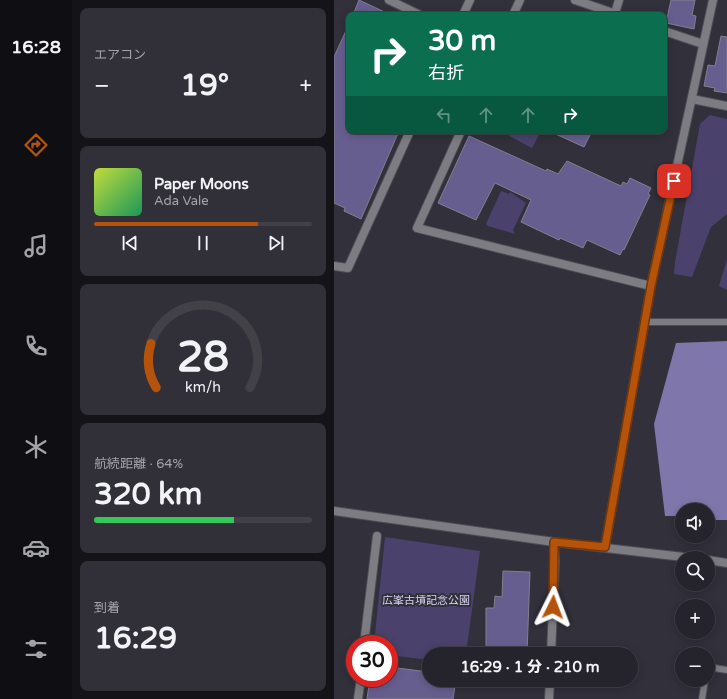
<!DOCTYPE html>
<html lang="ja">
<meta charset="utf-8">
<style>
body{margin:0;font-family:"Varela Round","Noto Sans JP",sans-serif;background:#313038;color:#f1f3f6;height:100vh;display:flex;flex-direction:column;font-size:15px;white-space:nowrap}
*{box-sizing:border-box;margin:0}
p{font-size:13px;color:#a3a4a9}
.icon{flex:none;width:22px;height:22px;fill:none;stroke:currentColor;stroke-width:2;stroke-linecap:round;stroke-linejoin:round}
.map{position:relative;flex:1;overflow:hidden}
.drawer{display:flex;flex-direction:column;gap:8px;padding:8px;background:#141418;width:262px}
.drawer>*{flex:none}
.guide{position:absolute;left:12px;top:12px;width:321px;height:122px;border-radius:8px;box-shadow:0 2px 10px #0003,0 0 0 1px #424148;background:#0b6e4f;color:#fff;overflow:hidden}
.controls{position:absolute;left:341px;top:503px;display:grid;gap:8px}
.controls a{display:grid;place-items:center;width:40px;height:40px;border-radius:50%;background:#25242c;box-shadow:0 2px 10px #0003,0 0 0 1px #424148;font-size:20px}
.speed{position:absolute;left:12px;top:635px;display:flex;gap:8px;font-size:20px;font-weight:700;text-align:center}
.speed>*{display:grid;place-content:center;width:52px;height:52px;border-radius:50%;background:#25242c;box-shadow:0 2px 10px #0003,0 0 0 1px #424148;line-height:1}
.speed .limit{border:6px solid #d22;background:#fff;color:#111}
.pin{position:absolute;display:grid;place-items:center;width:34px;height:34px;color:#fff;margin:-17px;border-radius:8px;box-shadow:0 2px 6px #0006}
.me{position:absolute;width:44px;margin:-22px;rotate:3deg;stroke-linejoin:round;filter:drop-shadow(0 0 3px #0008)}
.turn{display:flex;align-items:center;gap:14px;height:84px;padding:0 16px;font-size:18px}
.turn .icon{width:52px;height:52px;stroke-width:2.5}
.turn b{display:block;font-size:28px;line-height:34px}
.lanes{display:flex;align-items:center;height:38px;padding:0 16px;background:#0003;justify-content:center;gap:20px;direction:ltr}
.lanes .off{opacity:.35}
.big{font-size:30px;font-weight:800;line-height:1.1}
.drawer .tile{flex:1;display:flex;flex-direction:column;justify-content:center;gap:6px;min-width:0;padding:0 14px;border-radius:8px;background:#313038}
.drawer .dial{align-items:center;gap:0}
.dial svg{height:104px;overflow:visible;fill:none;stroke:#424148;stroke-width:7;stroke-linecap:round;text-anchor:middle}
.dial text{fill:#f1f3f6;stroke:none}
.song{display:flex;align-items:center;gap:12px}
.cover{width:48px;height:48px;border-radius:6px;background:linear-gradient(135deg,hsl(70 70% 55%),hsl(150 70% 35%))}
.played{height:4px;border-radius:2px;background:linear-gradient(90deg,#b45309 75%,#424148 75%)}
.keys{display:flex;justify-content:space-around;direction:ltr}
.heat{display:flex;justify-content:space-between;align-items:center;font-size:22px;direction:ltr}
.charge{height:6px;border-radius:3px;background:linear-gradient(90deg,#34c759 64%,#424148 0)}
.trip{position:absolute;left:88px;top:647px;width:216px;height:40px;border-radius:20px;background:#25242c;box-shadow:0 2px 10px #0003,0 0 0 1px #424148;font-weight:800;line-height:40px;text-align:center}
main{display:flex;flex:1;min-height:0}
.dock{display:flex;flex-direction:column;width:72px;justify-content:space-around;align-items:center;background:#0f0e12;color:#a3a4a9}
.dock .icon{width:28px;height:28px}
.dock .on{color:#b45309}
.dock b{font-size:18px;color:#f1f3f6}
.map>svg:first-child{display:block}
.green{fill:#4a426c}
.water{fill:#7f77ab}
.building{fill:#675e90;stroke:#817f8d}
.lines{fill:none;stroke-linecap:round;stroke-linejoin:round}
.service-casing{stroke:#4e4d57;stroke-width:8}
.pedestrian-casing{stroke:#4e4d57;stroke-width:10}
.minor-casing{stroke:#4e4d57;stroke-width:10}
.tertiary-casing{stroke:#4e4d57;stroke-width:10}
.service{stroke:#7c7c82;stroke-width:6}
.pedestrian{stroke:#7c7c82;stroke-width:8}
.minor{stroke:#7c7c82;stroke-width:8}
.tertiary{stroke:#7c7c82;stroke-width:8}
.route-casing{stroke:#753606;stroke-width:10}
.route{stroke:#b45309;stroke-width:7}
.labels{text-anchor:middle;dominant-baseline:central;stroke-width:4;stroke-linejoin:round;paint-order:stroke}
.park-label{font-size:11px;fill:#d7d3f3;stroke:#31303b}
</style>
<main>
<nav class="dock">
<b>16:28</b>
<svg class="icon on" aria-label="directions" viewBox="0 0 24 24"><path d="M12 3l9 9-9 9-9-9zM9 14v-3h6M13 9l2 2-2 2"/></svg>
<svg class="icon" aria-label="music" viewBox="0 0 24 24"><path d="M9 18V5l10-2v13"/><circle cx="6" cy="18" r="3"/><circle cx="16" cy="16" r="3"/></svg>
<svg class="icon" aria-label="phone" viewBox="0 0 24 24"><path d="M5 4h4l2 5-3 2q2 4 5 5l2-3 5 2v4C11 20 4 13 5 4z"/></svg>
<svg class="icon" aria-label="climate" viewBox="0 0 24 24"><path d="M12 3v18M4 7l16 10M4 17L20 7"/></svg>
<svg class="icon" aria-label="car" viewBox="0 0 24 24"><path d="M5 17H2v-5l4-1 3-4h7l3 4 3 1v5h-3M9 17h6M6 11h13"/><circle cx="7" cy="17" r="2"/><circle cx="17" cy="17" r="2"/></svg>
<svg class="icon" aria-label="filters" viewBox="0 0 24 24"><path d="M4 7h16M4 17h16"/><circle cx="9" cy="7" r="2"/><circle cx="15" cy="17" r="2"/></svg>
</nav>
<section class="drawer">
<div class="tile"><p>エアコン</p>
<div class="heat"><a>−</a><b class="big">19°</b><a>+</a></div>
</div>
<div class="tile">
<div class="song"><i class="cover"></i><div><b>Paper Moons</b><p>Ada Vale</p></div></div>
<div class="played"></div>
<div class="keys"><svg class="icon" aria-label="previous" viewBox="0 0 24 24"><path d="M18 5L8 12l10 7zM5 5v14"/></svg><svg class="icon" aria-label="pause" viewBox="0 0 24 24"><path d="M8 5v14M16 5v14"/></svg><svg class="icon" aria-label="next" viewBox="0 0 24 24"><path d="M6 5l10 7-10 7zM19 5v14"/></svg></div>
</div>
<div class="tile dial"><svg viewBox="0 0 100 80">
<path d="M14 69A42 42 0 1 1 86 69"/>
<path d="M14 69A42 42 0 0 1 10 35" stroke="#b45309"/>
<text x="50" y="56" font-size="32" font-weight="700">28</text>
<text x="50" y="72" font-size="11">km/h</text>
</svg></div>
<div class="tile"><p>航続距離 · 64%</p><b class="big">320 km</b><div class="charge"></div></div>
<div class="tile"><p>到着</p><b class="big">16:29</b></div>
</section>
<div class="map">
<svg width="393" height="699" viewBox="0 0 393 699">
<rect width="100%" height="100%" fill="#31303b"/>
<path class="green" d="M376 115 393 119V214L377 227 358 277 340 274 341 262 366 124Z
M166 131H210L206 133 198 148Z
M167 191 175 194 176 192 192 203 179 230 181 234 154 226 152 224Z
M393 259V290L385 286Z
M51 537 146 551 132 654H95V660L55 655V644H40Z"/>
<path class="water" d="M393 341V520H374V510H348V516H331L320 424 342 343Z"/>
<path class="building" d="M25 0 57 15H19Z
M337 0H361L358 15 362 16 360 29 332 23Z
M15 24V131H65L27 219 10 211 11 208 0 203V57Z
M387 36 393 37V93L380 91 381 88 370 86 374 65 381 66Z
M215 131H258L250 147Z
M135 136 212 171 213 169 224 174 233 161 287 186 289 182 293 184 296 178 317 188 314 194 316 195 290 250 289 249 286 255 253 240 249 248 226 238 225 240 187 222 197 200 161 183 142 220 104 203Z
M169 571 196 572 193 654 152 653V608H160L161 596 168 597Z
M55 667 95 672V680H122L119 699H33L36 678H55Z"/>
<g class="lines">
<defs>
<path id="service" d="M310 322H393
M374 667 393 670
M368 699 371 680"/>
<path id="pedestrian" d="M30 644 43 536
M24 699 27 678"/>
<path id="minor" d="M55 0 86 15
M241 0 285 15
M281 13 285 0
M129 15 136 0
M179 15 186 0
M330 31 369 44
M358 99 393 106
M127 131 83 228 317 286
M0 266 14 268 76 131
M271 547 317 286 379 0
M217 654 221 561 220 542
M215 699 216 680"/>
<path id="tertiary" d="M0 511 220 542 358 558
M374 560 393 563"/>
</defs>
<use href="#service" class="service-casing"/>
<use href="#pedestrian" class="pedestrian-casing"/>
<use href="#minor" class="minor-casing"/>
<use href="#tertiary" class="tertiary-casing"/>
<use href="#service" class="service"/>
<use href="#pedestrian" class="pedestrian"/>
<use href="#minor" class="minor"/>
<use href="#tertiary" class="tertiary"/>
</g>
<g class="lines">
<defs>
<path id="route" d="M219 607 220 542 271 547 317 286 340 181"/>
</defs>
<use href="#route" class="route-casing"/>
<use href="#route" class="route"/>
</g>
<g class="labels">
<g class="park-label">
<text x="92" y="600">広峯古墳記念公園</text>
</g>
</g>
</svg>
<div class="controls">
<a><svg class="icon" aria-label="sound" viewBox="0 0 24 24"><path d="M4 9h4l5-4v14l-5-4H4zM17 9q2 3 0 6"/></svg></a>
<a><svg class="icon" aria-label="search" viewBox="0 0 24 24"><circle cx="10" cy="10" r="6"/><path d="M15 15l6 6"/></svg></a>
<a>+</a>
<a>−</a>
</div>
<div class="speed"><div class="limit">30</div></div>
<div class="pin" style="left:340px;top:181px;background:#d93025"><svg class="icon" aria-label="arrive" viewBox="0 0 24 24"><path d="M6 21V4h12l-3 4 3 4H6"/></svg></div>
<svg class="me" style="left:219px;top:607px" viewBox="-20 -20 40 40"><path d="M0-17L14 15 0 8-14 15z" fill="#b45309" stroke="#fff" stroke-width="4"/></svg>
<div class="trip">16:29 · 1 分 · 210 m</div>
<div class="guide">
<div class="turn"><svg class="icon" aria-label="right" viewBox="0 0 24 24"><path d="M7 20v-9h11M14 6l5 5-5 5"/></svg><div><b>30 m</b>右折</div></div>
<div class="lanes"><svg class="icon off" aria-label="left" viewBox="0 0 24 24"><path d="M17 20v-9H6M10 6l-5 5 5 5"/></svg><svg class="icon off" aria-label="ahead" viewBox="0 0 24 24"><path d="M12 20V5M6 11l6-6 6 6"/></svg><svg class="icon off" aria-label="ahead" viewBox="0 0 24 24"><path d="M12 20V5M6 11l6-6 6 6"/></svg><svg class="icon" aria-label="right" viewBox="0 0 24 24"><path d="M7 20v-9h11M14 6l5 5-5 5"/></svg></div>
</div>
</div>
</main>
